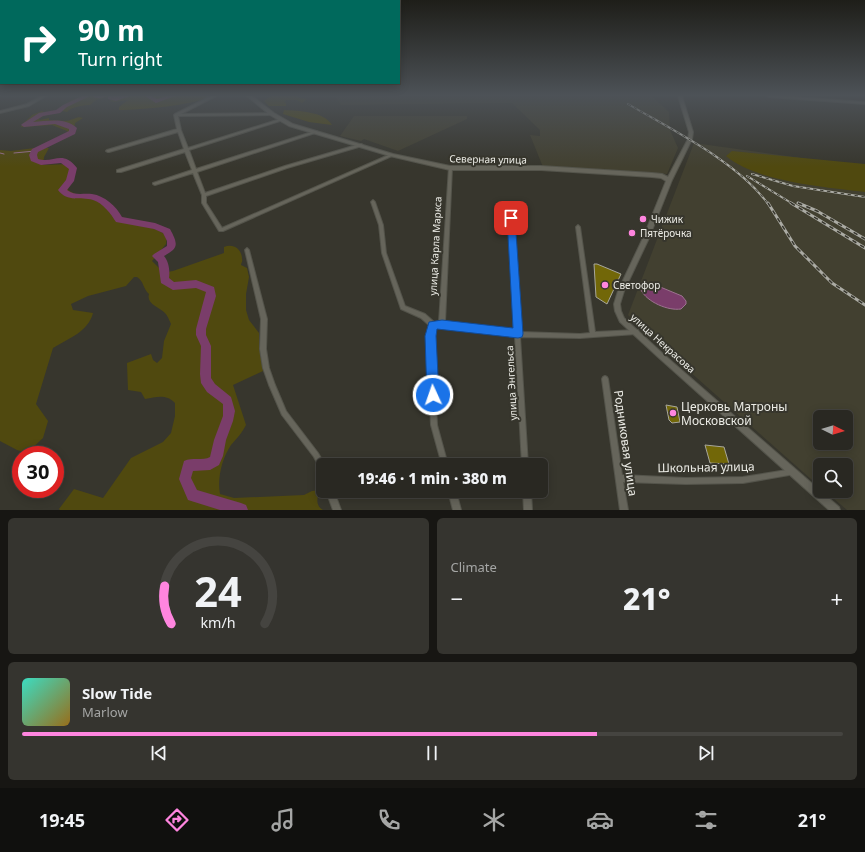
<!DOCTYPE html>
<meta charset="utf-8">
<style>
body{margin:0;font-family:"Noto Sans",sans-serif;background:#35342f;color:#f1f3f6;height:100vh;display:flex;flex-direction:column;font-size:15px;white-space:nowrap}
*{box-sizing:border-box;margin:0}
p{font-size:13px;color:#a5a6a5}
.icon{flex:none;width:22px;height:22px;fill:none;stroke:currentColor;stroke-width:2;stroke-linecap:round;stroke-linejoin:round}
.map{position:relative;height:510px;overflow:hidden}
.sheet{display:flex;flex-direction:column;gap:8px;padding:8px;background:#171613;flex:1}
.sheet>*{flex:none}
.hud{position:absolute;left:0px;top:0px;width:400px;height:84px;box-shadow:0 2px 10px #0003,0 0 0 1px #454440;background:#00695c;color:#fff;overflow:hidden}
.needle{width:26px;rotate:95deg}
.buttons{position:absolute;left:813px;top:410px;display:grid;gap:8px}
.buttons a{display:grid;place-items:center;width:40px;height:40px;border-radius:6px;background:#292822;box-shadow:0 2px 10px #0003,0 0 0 1px #454440;font-size:20px}
.speed{position:absolute;left:12px;top:446px;display:flex;gap:8px;font-size:20px;font-weight:700;text-align:center}
.speed>*{display:grid;place-content:center;width:52px;height:52px;border-radius:50%;background:#292822;box-shadow:0 2px 10px #0003,0 0 0 1px #454440;line-height:1}
.speed .limit{border:6px solid #d22;background:#fff;color:#111}
.pin{position:absolute;display:grid;place-items:center;width:34px;height:34px;color:#fff;margin:-17px;border-radius:8px;box-shadow:0 2px 6px #0006}
.me{position:absolute;width:44px;margin:-22px;rotate:357deg;stroke-linejoin:round;filter:drop-shadow(0 0 3px #0008)}
.turn{display:flex;align-items:center;gap:14px;height:84px;padding:0 12px;font-size:18px}
.turn .icon{width:52px;height:52px;stroke-width:2.5}
.turn b{display:block;font-size:28px;line-height:34px}
.big{font-size:30px;font-weight:800;line-height:1.1}
.sheet .widget{flex:1;display:flex;flex-direction:column;justify-content:center;gap:6px;min-width:0;padding:0 14px;border-radius:6px;background:#35342f}
.sheet .dial{align-items:center;gap:0}
.dial svg{height:104px;overflow:visible;fill:none;stroke:#454440;stroke-width:7;stroke-linecap:round;text-anchor:middle}
.dial text{fill:#f1f3f6;stroke:none}
.song{display:flex;align-items:center;gap:12px}
.cover{width:48px;height:48px;border-radius:6px;background:linear-gradient(135deg,hsl(170 70% 55%),hsl(40 70% 35%))}
.played{height:4px;border-radius:2px;background:linear-gradient(90deg,#ff85df 70%,#454440 70%)}
.keys{display:flex;justify-content:space-around;direction:ltr}
.heat{display:flex;justify-content:space-between;align-items:center;font-size:22px;direction:ltr}
.sheet .tiles{flex:1;display:grid;gap:8px;grid-template-columns:1fr 1fr}
.widget:last-child{grid-column:span 2}
.trip{position:absolute;left:316px;top:458px;width:232px;height:40px;border-radius:6px;background:#292822;box-shadow:0 2px 10px #0003,0 0 0 1px #454440;font-weight:800;line-height:40px;text-align:center}
.tabs{display:flex;height:64px;justify-content:space-around;align-items:center;background:#10100e;color:#a5a6a5}
.tabs .icon{width:28px;height:28px}
.tabs .active{color:#ff85df}
.tabs b{font-size:18px;color:#f1f3f6}
.map>svg:first-child{display:block}
.built{fill:#424030;fill-rule:evenodd}
.green{fill:#50490f}
.water{fill:#7a3d6a;stroke:#9c728f}
.lines{fill:none;stroke-linecap:round;stroke-linejoin:round}
.stream{stroke:#9c728f;stroke-width:1}
.river{fill:#7a3d6a;fill-rule:evenodd}
.building{fill:#726708;stroke:#a8a79c}
.minor-casing{stroke:#54544b;stroke-width:2}
.tertiary-casing{stroke:#54544b;stroke-width:2}
.minor{fill:#66655b;fill-rule:evenodd}
.tertiary{fill:#66655b;fill-rule:evenodd}
.rail-far1-casing{stroke:#ababa4;stroke-width:2}
.rail-casing{stroke:#ababa4;stroke-width:3}
.rail-far1{stroke:#37362d;stroke-width:1;stroke-dasharray:3.5;stroke-linecap:butt}
.rail{stroke:#37362d;stroke-width:1.5;stroke-dasharray:4.5;stroke-linecap:butt}
.route{fill:#1a73e8;stroke:#114b97}
.poi-dot{fill:#ff85df;stroke:#37362d;stroke-width:1.5}
.labels{text-anchor:middle;dominant-baseline:central;stroke-width:4;stroke-linejoin:round;paint-order:stroke}
.street-label{font-size:10px;fill:#ecece6;stroke:#37362d}
.poi-label{font-size:10px;fill:#ecece6;stroke:#37362d;text-anchor:start}
.near-poi-label{font-size:12px;fill:#ecece6;stroke:#37362d;text-anchor:start}
.near-street-label{font-size:12px;fill:#ecece6;stroke:#37362d}
</style>
<div class="map">
<svg width="865" height="510" viewBox="0 0 865 510">
<rect width="100%" height="100%" fill="#37362d"/>
<path class="built" d="M335 96H652L669 112 670 130 678 148 667 174 543 167 530 135 540 136V130L512 103 341 105Z
M354 116H467V119L398 151 364 139 361 141 340 136Z
M694 143 865 167V510H847L825 491H846V465H820V487L680 363 628 315ZM820 417H846V443H820Z"/>
<path class="green" d="M111 96 96 100 90 105C83 105 71 107 67 112L63 111 61 109C73 93 94 96 111 96Z
M118 96H211C195 105 140 110 119 110V107L128 100 114 102 110 101Z
M271 96H297L300 98 307 99 302 103 297 100H286L284 102 286 103V106H269L264 101Z
M284 110C298 111 324 111 332 125L309 122 283 114Z
M42 111 45 113 39 119 40 120 49 118V120C55 120 66 122 70 120 76 119 77 116 83 118L75 123 74 130 69 134 67 131 52 125 21 127C23 122 29 119 32 115Z
M35 148H49L44 157 43 165 69 164 72 169 68 190C77 196 87 197 97 201 104 203 111 207 117 211L115 219C129 223 158 227 167 236L166 244 152 261 160 269 161 273 173 271 224 253V247C233 243 242 249 242 259 243 261 241 263 241 265L247 268 249 277 246 294V310L249 320 259 333V346L263 371 233 385 246 425C242 433 237 438 231 445 222 458 217 479 220 494L234 498 304 495 312 491 320 490C317 498 315 505 323 510H60L59 509 74 489 103 498 131 458 163 442 171 433 175 416V403C166 394 157 397 145 399L141 392 128 390 127 363 151 354 153 360 157 363 162 358 164 341 171 324C169 320 168 316 165 313 159 307 146 304 149 294 143 289 144 281 137 277H134L126 286 88 296 71 304 73 310 93 313C88 332 69 338 53 348L36 404 48 421 43 438 27 453 17 450 0 441V150L11 151Z
M732 151 865 164V192C825 187 757 182 726 156Z"/>
<path class="water" d="M653 284 682 296 686 301V304L681 309C668 311 647 302 641 290L643 286Z"/>
<g class="lines">
<path class="stream" d="M0 153 4 154
M14 153 35 151"/>
<path class="river" d="M82 96H90L67 107 60 113 43 116 33 122C48 121 65 117 77 128L75 134 38 152 37 155 38 159C54 164 62 149 77 168L74 181 67 190C75 196 82 193 92 194 105 196 116 206 122 217L155 223 170 229C178 244 179 248 164 256 169 262 170 271 169 278L174 282 196 280 214 287 216 296 206 329V335L211 346V378L215 384 231 397 235 411 233 421 226 440 223 456 219 465 210 470 193 471 191 478 197 490 241 503 246 505 248 510H220L188 500 179 479 184 461C192 457 203 461 210 457L214 440 223 416V404L207 392 201 383 200 374 201 346 196 335V329L206 292 196 288 173 290 161 283 158 262 152 256 154 254 167 246V241L163 233 154 229 116 222C111 214 103 203 93 200 80 196 68 203 58 190L66 180 69 169 61 163 41 165 31 161 29 155 32 149 69 131V129L55 124 24 127 21 125 22 124 39 113 56 110 63 105Z
M93 96H106C103 99 95 99 93 96Z
M108 96H130L116 101 108 99Z
M145 96H152L157 99 166 96H175L156 103Z"/>
</g>
<path class="building" d="M594 264H597L621 274 607 304 596 297Z
M666 405 677 407 680 422 672 423 669 420Z
M705 445 724 447 729 464 710 463Z"/>
<g class="lines">
<defs>
<path id="minor" d="M42 96H46L29 106 0 113V111L27 104Z
M211 96H216L181 114 272 113 274 114 272 115 178 116 181 130 188 148 280 119H282L283 120 189 150 196 169 315 131H316L318 132 197 172 205 193 285 166 360 144H361L363 145 362 146 287 168 206 196V203L222 228 391 154H392L394 155 223 231H219L202 203V195L193 173 155 185 153 184V183L192 170 185 152 121 172H117V170L184 149 178 132 109 152H108L106 151 107 150 177 129 174 115 175 114Z
M767 96H782L865 102V104L769 97Z
M449 167H450L452 168 445 322 514 331 508 204 510 202 512 204 520 332 580 334 590 333 576 227 578 225 580 227 595 332 636 330H638L639 332 638 334H636L580 338 520 337 528 465H522L515 336 442 326 435 327 433 336 437 425 448 465H442L431 425 427 336 430 326 421 318 401 309 382 253 379 225 371 202 373 200 375 202 383 225 386 253 405 306 425 314 434 322H439Z
M247 248 249 250 267 319 266 349 269 368 275 385 286 411 318 453 325 465H323V471L321 470 314 457 282 415 269 385 263 368 260 349 261 319 245 250Z
M605 376 607 377 608 379 622 475 686 478 743 477 793 469 795 470 796 472 795 474 743 483 686 484 623 482 628 510H620L602 379 603 377Z
M326 491H334L341 510H333Z
M448 491H456L461 510H453Z
M523 491H531L532 510H524Z"/>
<path id="tertiary" d="M247 96H252L274 113 293 124 393 154 450 166H541L652 173 662 174 668 177 688 139 689 132 678 96H682L693 132 692 139 672 180 649 238 624 291 620 304 621 311 624 318 662 353 839 507 840 510H829L658 357 620 322 615 311 614 304 618 291 643 238 666 181 661 178 652 177 541 170H450L390 156 289 126 270 115Z"/>
</defs>
<use href="#minor" class="minor-casing"/>
<use href="#tertiary" class="tertiary-casing"/>
<use href="#minor" class="minor"/>
<use href="#tertiary" class="tertiary"/>
<defs>
<path id="rail-far1" d="M628 104C672 130 738 162 768 204
M752 174 793 186 865 197
M747 176 793 204
M798 203 800 204"/>
<path id="rail" d="M768 203 795 246 832 283 865 305
M791 203 865 248
M798 203 817 211 865 239"/>
</defs>
<use href="#rail-far1" class="rail-far1-casing"/>
<use href="#rail" class="rail-casing"/>
<use href="#rail-far1" class="rail-far1"/>
<use href="#rail" class="rail"/>
</g>
<linearGradient id="sky" x2="0" y2="1"><stop stop-color="#1e1e19"/><stop offset="0.57" stop-color="#4d5257"/><stop offset="1" stop-color="#4d5257" stop-opacity="0"/></linearGradient>
<rect width="865" height="167" fill="url(#sky)"/>
<path class="route" d="M511 215 515 218 523 334 522 337 518 338 437 329 436 336 439 395 437 399 433 401 429 399 427 395 425 336 429 322 442 320 513 328 507 218Z"/>
<g class="poi-dot">
<circle cx="643" cy="219" r="4"/>
<circle cx="632" cy="233" r="4"/>
<circle cx="605" cy="285" r="4"/>
<circle cx="673" cy="413" r="4"/>
</g>
<g class="labels">
<g class="street-label">
<text transform="translate(488 159) rotate(1)">Северная улица</text>
<text transform="translate(435 246) rotate(-87)">улица Карла Маркса</text>
<text transform="translate(663 343) rotate(42)">улица Некрасова</text>
<text transform="translate(511 383) rotate(-93)">улица Энгельса</text>
</g>
<g class="poi-label">
<text x="651" y="219">Чижик</text>
<text x="640" y="233">Пятёрочка</text>
<text x="613" y="285">Светофор</text>
</g>
<g class="near-poi-label">
<text x="681" y="406">Церковь Матроны<tspan x="681" dy="14">Московской</tspan></text>
</g>
<g class="near-street-label">
<text transform="translate(626 443) rotate(82)">Родниковая улица</text>
<text transform="translate(706 467) rotate(-1)">Школьная улица</text>
</g>
</g>
</svg>
<div class="buttons">
<a><svg class="needle" viewBox="-14 -14 28 28"><path d="M0-13l5 13h-10z" fill="#e53935"/><path d="M0 13l5-13h-10z" fill="#a5a6a5"/></svg></a>
<a><svg class="icon" aria-label="search" viewBox="0 0 24 24"><circle cx="10" cy="10" r="6"/><path d="M15 15l6 6"/></svg></a>
</div>
<div class="speed"><div class="limit">30</div></div>
<div class="pin" style="left:511px;top:218px;background:#d93025"><svg class="icon" aria-label="arrive" viewBox="0 0 24 24"><path d="M6 21V4h12l-3 4 3 4H6"/></svg></div>
<svg class="me" style="left:433px;top:395px" viewBox="-20 -20 40 40"><circle r="17" fill="#1a73e8" stroke="#fff" stroke-width="3"/><path d="M0-11L8 9 0 5-8 9z" fill="#fff"/></svg>
<div class="trip">19:46 · 1 min · 380 m</div>
<div class="hud">
<div class="turn"><svg class="icon" aria-label="right" viewBox="0 0 24 24"><path d="M7 20v-9h11M14 6l5 5-5 5"/></svg><div><b>90 m</b>Turn right</div></div>
</div>
</div>
<section class="sheet">
<div class="tiles">
<div class="widget dial"><svg viewBox="0 0 100 80">
<path d="M14 69A42 42 0 1 1 86 69"/>
<path d="M14 69A42 42 0 0 1 9 40" stroke="#ff85df"/>
<text x="50" y="56" font-size="32" font-weight="700">24</text>
<text x="50" y="72" font-size="11">km/h</text>
</svg></div>
<div class="widget"><p>Climate</p>
<div class="heat"><a>−</a><b class="big">21°</b><a>+</a></div>
</div>
<div class="widget">
<div class="song"><i class="cover"></i><div><b>Slow Tide</b><p>Marlow</p></div></div>
<div class="played"></div>
<div class="keys"><svg class="icon" aria-label="previous" viewBox="0 0 24 24"><path d="M18 5L8 12l10 7zM5 5v14"/></svg><svg class="icon" aria-label="pause" viewBox="0 0 24 24"><path d="M8 5v14M16 5v14"/></svg><svg class="icon" aria-label="next" viewBox="0 0 24 24"><path d="M6 5l10 7-10 7zM19 5v14"/></svg></div>
</div>
</div>
</section>
<nav class="tabs">
<b>19:45</b>
<svg class="icon active" aria-label="directions" viewBox="0 0 24 24"><path d="M12 3l9 9-9 9-9-9zM9 14v-3h6M13 9l2 2-2 2"/></svg>
<svg class="icon" aria-label="music" viewBox="0 0 24 24"><path d="M9 18V5l10-2v13"/><circle cx="6" cy="18" r="3"/><circle cx="16" cy="16" r="3"/></svg>
<svg class="icon" aria-label="phone" viewBox="0 0 24 24"><path d="M5 4h4l2 5-3 2q2 4 5 5l2-3 5 2v4C11 20 4 13 5 4z"/></svg>
<svg class="icon" aria-label="climate" viewBox="0 0 24 24"><path d="M12 3v18M4 7l16 10M4 17L20 7"/></svg>
<svg class="icon" aria-label="car" viewBox="0 0 24 24"><path d="M5 17H2v-5l4-1 3-4h7l3 4 3 1v5h-3M9 17h6M6 11h13"/><circle cx="7" cy="17" r="2"/><circle cx="17" cy="17" r="2"/></svg>
<svg class="icon" aria-label="filters" viewBox="0 0 24 24"><path d="M4 7h16M4 17h16"/><circle cx="9" cy="7" r="2"/><circle cx="15" cy="17" r="2"/></svg>
<b>21°</b>
</nav>
